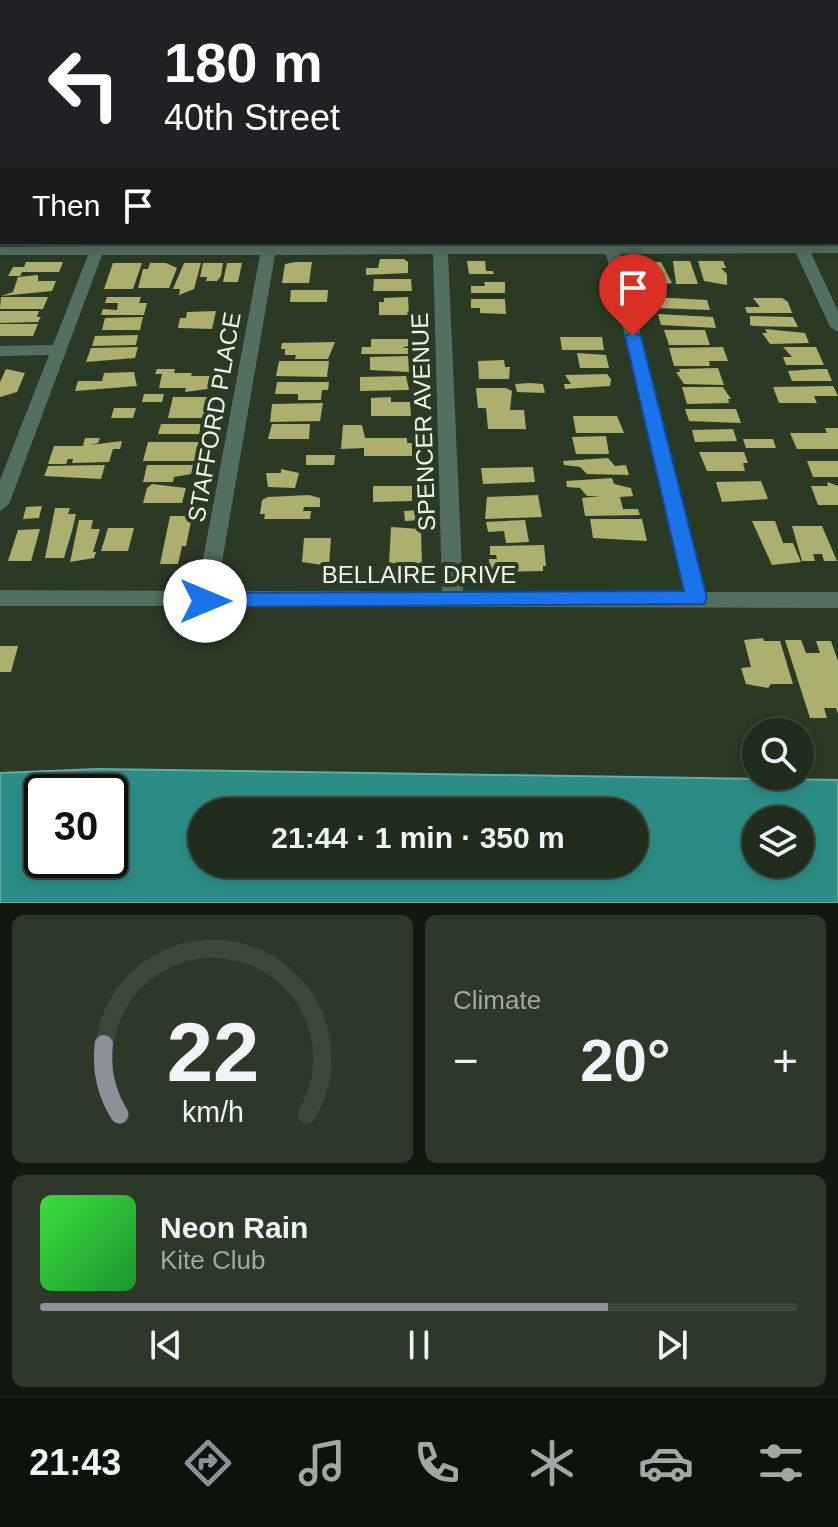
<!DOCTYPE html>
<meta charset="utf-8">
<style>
body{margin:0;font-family:Helvetica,sans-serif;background:#2d3829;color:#f1f3f6;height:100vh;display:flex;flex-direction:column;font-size:30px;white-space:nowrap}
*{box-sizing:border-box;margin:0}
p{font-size:26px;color:#a2a7a3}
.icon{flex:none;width:44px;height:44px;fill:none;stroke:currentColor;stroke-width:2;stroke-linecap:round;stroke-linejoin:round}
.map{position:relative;height:903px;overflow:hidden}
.drawer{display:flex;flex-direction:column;gap:12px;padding:12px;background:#12180f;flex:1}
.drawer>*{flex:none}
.banner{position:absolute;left:0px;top:0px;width:838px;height:244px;box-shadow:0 4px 12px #0003,0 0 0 2px #3d483b;background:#202124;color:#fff;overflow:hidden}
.controls{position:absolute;left:742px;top:718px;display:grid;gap:16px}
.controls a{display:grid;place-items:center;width:72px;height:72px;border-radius:50%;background:#202c1c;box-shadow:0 4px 12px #0003,0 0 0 2px #3d483b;font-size:40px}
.speed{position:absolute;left:24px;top:774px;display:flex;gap:16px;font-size:40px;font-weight:700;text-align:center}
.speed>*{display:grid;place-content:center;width:104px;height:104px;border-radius:50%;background:#202c1c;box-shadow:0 4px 12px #0003,0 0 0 2px #3d483b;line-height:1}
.speed .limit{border:4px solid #111;border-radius:12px;background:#fff;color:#111}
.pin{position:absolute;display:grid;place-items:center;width:68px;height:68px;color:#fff;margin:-82px -34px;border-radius:50% 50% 50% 0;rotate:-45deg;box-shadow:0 0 8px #0007}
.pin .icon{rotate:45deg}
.me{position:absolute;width:88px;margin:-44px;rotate:90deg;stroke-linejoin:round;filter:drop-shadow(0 0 6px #0008)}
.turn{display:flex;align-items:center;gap:28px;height:168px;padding:0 32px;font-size:36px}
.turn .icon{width:104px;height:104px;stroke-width:2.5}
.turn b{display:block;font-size:56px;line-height:68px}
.then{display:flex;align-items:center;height:76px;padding:0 32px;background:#0003;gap:16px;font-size:30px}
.big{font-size:60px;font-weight:600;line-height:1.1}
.drawer .widget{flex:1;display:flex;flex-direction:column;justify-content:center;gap:12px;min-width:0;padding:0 28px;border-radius:12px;background:#2d3829}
.drawer .dial{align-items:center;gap:0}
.dial svg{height:208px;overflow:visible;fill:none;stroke:#3d483b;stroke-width:7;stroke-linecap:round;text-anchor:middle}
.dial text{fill:#f1f3f6;stroke:none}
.song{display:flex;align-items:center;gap:24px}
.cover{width:96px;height:96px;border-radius:12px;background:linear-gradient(135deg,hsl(120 70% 55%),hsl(130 70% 35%))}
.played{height:8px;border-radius:4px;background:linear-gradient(90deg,#8c9099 75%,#3d483b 75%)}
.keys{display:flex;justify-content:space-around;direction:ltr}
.heat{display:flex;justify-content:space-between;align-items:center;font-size:44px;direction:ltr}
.drawer .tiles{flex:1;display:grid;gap:12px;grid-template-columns:1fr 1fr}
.widget:last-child{grid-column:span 2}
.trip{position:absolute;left:188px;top:798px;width:460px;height:80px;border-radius:40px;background:#202c1c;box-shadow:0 4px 12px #0003,0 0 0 2px #3d483b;font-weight:600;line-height:80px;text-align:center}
.dock{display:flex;height:128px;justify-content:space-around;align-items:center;background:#0d120b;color:#a2a7a3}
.dock .icon{width:56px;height:56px}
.dock .on{color:#8c9099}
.dock b{font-size:36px;color:#f1f3f6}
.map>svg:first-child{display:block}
.green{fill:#695011}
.water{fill:#2b8d86;stroke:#65aca3;stroke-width:2;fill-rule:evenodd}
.building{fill:#acaf6d}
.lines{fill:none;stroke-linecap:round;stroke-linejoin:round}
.minor{fill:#526f60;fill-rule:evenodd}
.secondary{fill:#618e78;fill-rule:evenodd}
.route{fill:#1a73e8;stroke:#114b97;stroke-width:2}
.labels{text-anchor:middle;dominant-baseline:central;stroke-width:8;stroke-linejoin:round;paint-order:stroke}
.street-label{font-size:24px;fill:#ecf6e8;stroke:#2b3a25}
</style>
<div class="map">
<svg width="838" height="903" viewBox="0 0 838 903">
<rect width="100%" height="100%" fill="#2b3a25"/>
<path class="green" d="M222 0H838V31L836 2Z"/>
<path class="water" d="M97 769 838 780V903H0V773ZM42 792H110V860H42ZM202 812H634V864H202ZM756 820H800V864H756Z"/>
<path class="building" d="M380 259H404L408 262V273L366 275V268H378Z
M467 261H485L486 271H493L494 274H469Z
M637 261 661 262 672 283 643 287Z
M673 261H690L698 284H676Z
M698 261H723L726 268H721L727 274V285L704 281Z
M26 262H63L59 272H22L20 276H8L13 267H24Z
M296 262H312L309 283H282L285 264Z
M113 263H142L133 289H104Z
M150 263H166L177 268 169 288H138L143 269H148Z
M184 263H201L194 289 179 295 180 289H173Z
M203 263H223L221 276 217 281H206L207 277H200Z
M227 263H242L238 282H223Z
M38 275V281H56L52 291 1 296 13 292 18 277Z
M374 279H411L412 291H373Z
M484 282H505V293H471V286H485Z
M291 290H328L327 302H290Z
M1 297H48L43 309H0Z
M107 297H141L139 303H147L144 315H101L103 309 117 310 118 303H105Z
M408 297 409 315H379V302H384V298Z
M653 297 707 300 710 310 656 308Z
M753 298H782L788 302 792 313H747L745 307H760Z
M471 299H505L506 314 480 313V308H471Z
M0 311H39L37 317H41L38 322 0 323Z
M216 311 212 329 178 328 180 318H186L187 312Z
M658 314 713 317 716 328 661 325Z
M750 316 793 317 798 327 754 326 750 325Z
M143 317 140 330H102L105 318Z
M0 324H38L33 336H0Z
M765 329 805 333 809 343 770 344 762 333H767Z
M664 330H705L710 345H669Z
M138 335 136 345 92 346 95 336Z
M560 337H602L604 350H562Z
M371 339H408V346L402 348H408V354H361L362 347H371Z
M335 342 328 359H295L296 355H285V349H281L282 343Z
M138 347 135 358 86 362 91 348Z
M723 347 728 361H709L710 366H674L669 348Z
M783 347H816L824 365H786L783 357H792Z
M577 353 606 355 609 368H580Z
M408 356 409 372 370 370V357Z
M504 360 505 367H510L509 379H479L478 361Z
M279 361H329L327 377 276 376Z
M718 368 724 385 684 384 676 372H680L679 369Z
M6 369 25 373 17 392 0 397V382Z
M157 369H175L174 373H192L191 376H217L214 388 185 392 186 388H159L162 374H155Z
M817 369H827L832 381H792L788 371Z
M134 372 137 386 75 391 78 381H102L104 373Z
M607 374 611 379 610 386 565 389 564 384H571L565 375Z
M406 376 409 390 360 391V377Z
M277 382H329L328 390H322L321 400H298V394H275Z
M530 383 543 384 545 393 517 392 515 384Z
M833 386 838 396H814L817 403H779L773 387Z
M682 387H723L731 399H728L729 403 687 404Z
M476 388H506L512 391 510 410H524L526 429H488L486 408H478Z
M144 394H164L162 402H142Z
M173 397H210L206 418H168Z
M391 397V402H410L411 416H371V398Z
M323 403 320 421 270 422 272 404Z
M114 408H136L133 418H111Z
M685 409H736L741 423 689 421Z
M573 416H617L624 433H576Z
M161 424H201L199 434H158Z
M272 424H310L309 439H268Z
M343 425H362L365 438H407V443H412V456H364V448L341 449Z
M825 428H838V449H797L790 433H827Z
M733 429 737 441 695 442 692 430Z
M606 436 609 454H576L572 437Z
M85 438H100L98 443 90 445 122 441 120 449H113L109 462 72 463 73 459H68L66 464H48L54 446H83Z
M743 439H773L776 448H746Z
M148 442H202L198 461H143Z
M699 452H744L748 463H743L745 471H707Z
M306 455H335L334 465H306Z
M608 458 615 466 626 465 629 475 587 474 580 467 564 465 563 461Z
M807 461H838V477H813Z
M105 465 101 479 44 476 48 466Z
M147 465H193L191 474 174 477 173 482H143Z
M533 467 535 482 483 484 481 468Z
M281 469 299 473 295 488 268 487 266 473H281Z
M612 478 614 484 631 488 633 496 620 497 623 509H638L640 515 585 516 582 498 600 496H587L580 488 567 487 566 481Z
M761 481 768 499 722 502 716 482Z
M827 482 838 486V505H818L811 486H828Z
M152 484 186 488 182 503H143L147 488Z
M373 486H412V501L373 502Z
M309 495 320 498V507H304L303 511H311L310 519H264L265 514H260L262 500 268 497Z
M538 495 542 517 485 519 487 497Z
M42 506 39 518 23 519 26 507Z
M55 508H70L68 514H76L72 531 64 558H45Z
M420 510 421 520 405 521 404 511Z
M170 516H192L186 546H182L178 564H160Z
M590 519H642L647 541 593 538Z
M79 520H93L91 529H100L93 552H96L94 558 70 562Z
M525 520 529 542 506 543 504 531 488 532 486 522Z
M752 521H775L783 543H793L801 562 772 565Z
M792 526H822L837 561H824L822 554H813L815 561H802Z
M391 527 421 529 422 564 389 563Z
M108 528H134L128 551H101Z
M40 529 31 561H8L18 530Z
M304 538H331L329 566 302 562Z
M544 545 546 566H543V571L490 572 489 559H497L496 555H490V546Z
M763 638 764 641H780L793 684H771L768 688 746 684 741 668 751 667 744 640Z
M785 640H801L806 653H820L816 641H831L838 661V714L836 708H824L827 718H810Z
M0 646H18L11 672H0Z"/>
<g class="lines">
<path class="minor" d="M836 84H838V90H836Z
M0 87H2V93H0Z
M0 149H2V157H0Z
M836 223H838V231H836Z
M0 225H2V233H0Z
M93 242H107L106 246H262L263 242H277L276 246H433V242H447V246L604 245 603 242H617L618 245H792L791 242 838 245V253H811L838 311V332L830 327 796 253 620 254 705 592H838V608L212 606 205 609 198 606H0V590L197 591 260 255H102L9 504 0 511V480L49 355 0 356V346L53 345 88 255H0V247L91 246ZM433 254 442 591H217L275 255ZM448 254H606L684 592 463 591Z"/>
<path class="secondary" d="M0 29H2V37H0Z
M836 30H838V38H836Z
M0 55H2L0 65Z"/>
</g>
<path class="route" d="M633 332 641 336 707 598 704 604 198 607 195 601 205 593 684 591 625 336Z"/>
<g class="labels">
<g class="street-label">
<text transform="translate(214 417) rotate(-80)">STAFFORD PLACE</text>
<text transform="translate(423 422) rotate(-92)">SPENCER AVENUE</text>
<text x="419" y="574">BELLAIRE DRIVE</text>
</g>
</g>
</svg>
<div class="controls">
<a><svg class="icon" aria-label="search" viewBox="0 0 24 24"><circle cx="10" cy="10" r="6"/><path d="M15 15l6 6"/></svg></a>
<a><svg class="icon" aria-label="layers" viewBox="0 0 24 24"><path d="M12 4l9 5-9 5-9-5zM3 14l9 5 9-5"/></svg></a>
</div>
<div class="speed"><div class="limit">30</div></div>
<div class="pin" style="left:633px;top:336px;background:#d93025"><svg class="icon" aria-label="arrive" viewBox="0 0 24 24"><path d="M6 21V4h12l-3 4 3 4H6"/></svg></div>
<svg class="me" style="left:205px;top:601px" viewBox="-20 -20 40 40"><circle r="19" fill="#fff"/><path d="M0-13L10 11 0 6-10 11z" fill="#1a73e8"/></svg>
<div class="trip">21:44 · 1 min · 350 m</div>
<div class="banner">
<div class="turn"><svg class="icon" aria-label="left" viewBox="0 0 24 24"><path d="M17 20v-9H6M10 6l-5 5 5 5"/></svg><div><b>180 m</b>40th Street</div></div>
<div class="then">Then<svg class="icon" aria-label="arrive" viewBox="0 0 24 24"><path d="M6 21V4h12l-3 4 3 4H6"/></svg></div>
</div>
</div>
<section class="drawer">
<div class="tiles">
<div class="widget dial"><svg viewBox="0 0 100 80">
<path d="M14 69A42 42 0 1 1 86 69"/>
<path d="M14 69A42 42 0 0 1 8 42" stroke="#8c9099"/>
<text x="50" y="56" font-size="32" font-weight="700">22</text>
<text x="50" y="72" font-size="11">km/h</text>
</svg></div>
<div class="widget"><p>Climate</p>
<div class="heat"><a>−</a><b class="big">20°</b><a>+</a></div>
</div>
<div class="widget">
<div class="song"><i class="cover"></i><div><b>Neon Rain</b><p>Kite Club</p></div></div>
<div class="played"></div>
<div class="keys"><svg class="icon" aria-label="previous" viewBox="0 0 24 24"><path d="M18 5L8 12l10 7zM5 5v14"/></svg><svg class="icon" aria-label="pause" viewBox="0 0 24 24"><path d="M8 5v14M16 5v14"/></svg><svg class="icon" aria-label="next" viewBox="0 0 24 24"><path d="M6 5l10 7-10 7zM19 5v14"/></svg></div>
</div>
</div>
</section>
<nav class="dock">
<b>21:43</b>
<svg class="icon on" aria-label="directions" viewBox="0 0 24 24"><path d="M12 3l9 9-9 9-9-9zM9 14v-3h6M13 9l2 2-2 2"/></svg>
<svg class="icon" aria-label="music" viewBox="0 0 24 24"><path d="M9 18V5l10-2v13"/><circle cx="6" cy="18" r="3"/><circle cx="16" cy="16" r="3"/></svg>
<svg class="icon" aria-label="phone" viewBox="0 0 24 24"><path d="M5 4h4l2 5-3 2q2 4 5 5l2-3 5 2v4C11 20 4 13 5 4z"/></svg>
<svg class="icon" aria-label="climate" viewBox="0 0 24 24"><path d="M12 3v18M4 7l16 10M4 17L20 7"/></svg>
<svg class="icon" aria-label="car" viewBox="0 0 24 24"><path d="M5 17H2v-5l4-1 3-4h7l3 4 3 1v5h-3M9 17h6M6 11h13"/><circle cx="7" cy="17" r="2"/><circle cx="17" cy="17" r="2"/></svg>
<svg class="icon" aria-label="filters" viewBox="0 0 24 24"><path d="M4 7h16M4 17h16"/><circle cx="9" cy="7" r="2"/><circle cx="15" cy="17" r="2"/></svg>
</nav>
